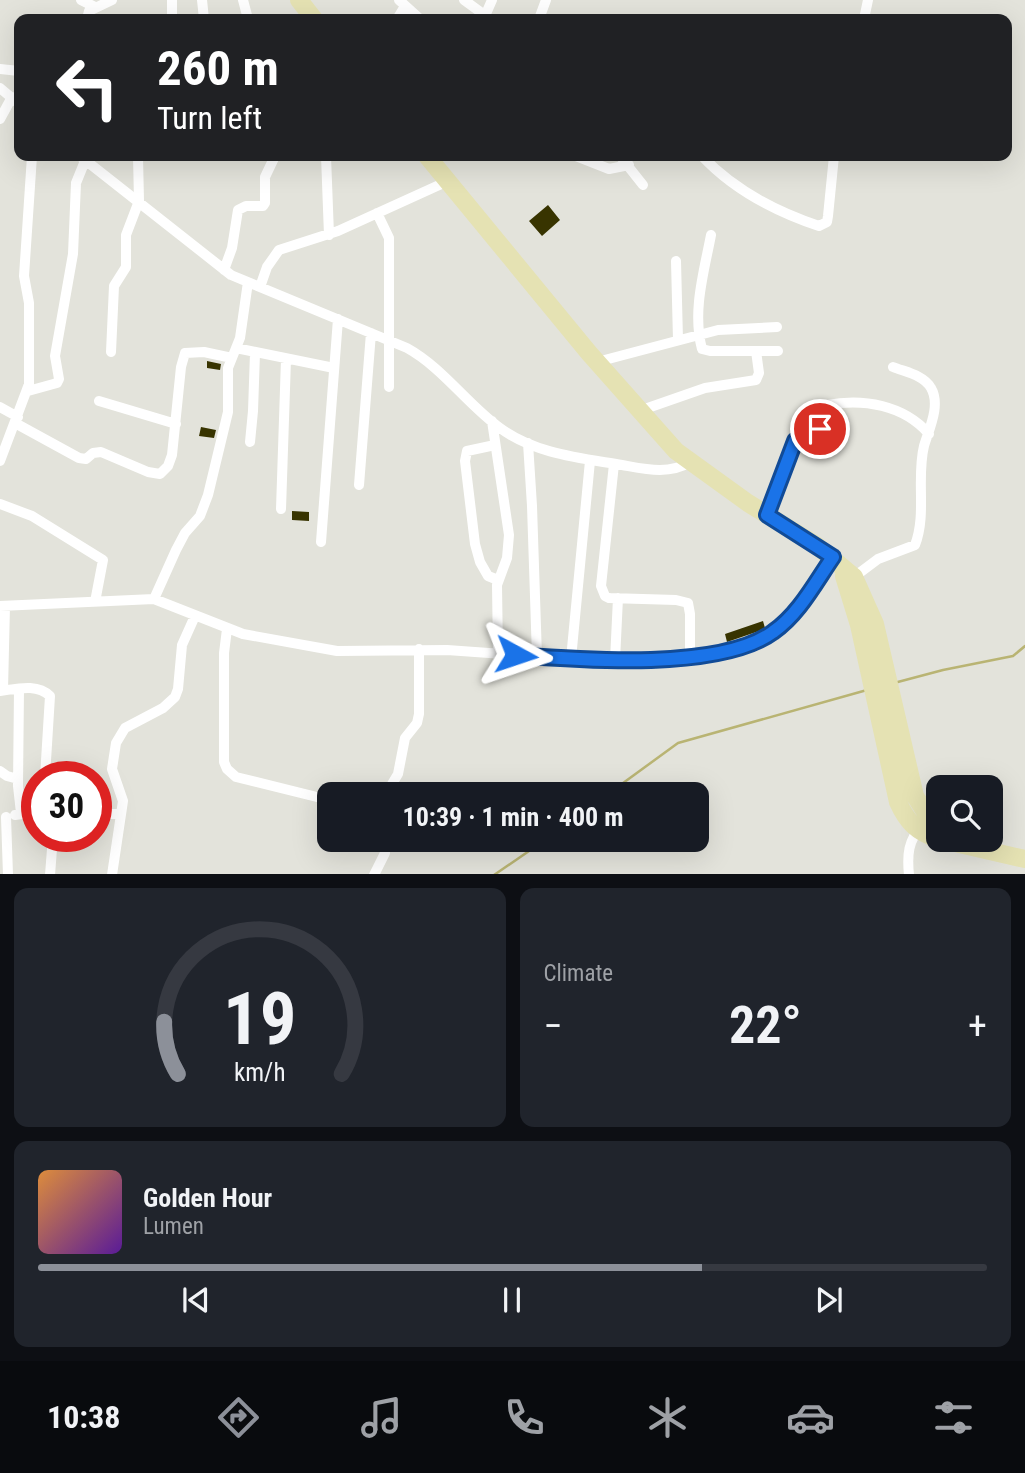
<!DOCTYPE html>
<meta charset="utf-8">
<style>
body{margin:0;font-family:"Roboto Condensed",sans-serif;background:#20242c;color:#f1f3f6;height:100vh;display:flex;flex-direction:column;font-size:26px;white-space:nowrap}
*{box-sizing:border-box;margin:0}
p{font-size:23px;color:#9ea1a6}
.icon{flex:none;width:38px;height:38px;fill:none;stroke:currentColor;stroke-width:2;stroke-linecap:round;stroke-linejoin:round}
.map{position:relative;height:874px;overflow:hidden}
.drawer{display:flex;flex-direction:column;gap:14px;padding:14px;background:#0d0f14;flex:1}
.drawer>*{flex:none}
.banner{position:absolute;left:14px;top:14px;width:998px;height:147px;border-radius:14px;box-shadow:0 7px 28px #0002;background:#202124;color:#fff;overflow:hidden}
.fabs{position:absolute;left:926px;top:775px;display:grid;gap:14px}
.fabs a{display:grid;place-items:center;width:77px;height:77px;border-radius:14px;background:#171b24;box-shadow:0 7px 28px #0002;font-size:35px}
.speed{position:absolute;left:21px;top:761px;display:flex;gap:14px;font-size:35px;font-weight:700;text-align:center}
.speed>*{display:grid;place-content:center;width:91px;height:91px;border-radius:50%;background:#171b24;box-shadow:0 7px 28px #0002;line-height:1}
.speed .limit{border:10px solid #d22;background:#fff;color:#111}
.pin{position:absolute;display:grid;place-items:center;width:60px;height:60px;color:#fff;margin:-30px;border:4px solid #fff;border-radius:50%;box-shadow:0 2px 7px #0007}
.me{position:absolute;width:77px;margin:-38px;rotate:95deg;stroke-linejoin:round;filter:drop-shadow(0 0 5px #0008)}
.turn{display:flex;align-items:center;gap:24px;height:147px;padding:0 28px;font-size:32px}
.turn .icon{width:91px;height:91px;stroke-width:2.5}
.turn b{display:block;font-size:49px;line-height:60px}
.big{font-size:52px;font-weight:700;line-height:1.1}
.drawer .card{flex:1;display:flex;flex-direction:column;justify-content:center;gap:10px;min-width:0;padding:0 24px;border-radius:14px;background:#20242c}
.drawer .dial{align-items:center;gap:0}
.dial svg{height:182px;overflow:visible;fill:none;stroke:#363941;stroke-width:7;stroke-linecap:round;text-anchor:middle}
.dial text{fill:#f1f3f6;stroke:none}
.song{display:flex;align-items:center;gap:21px}
.cover{width:84px;height:84px;border-radius:10px;background:linear-gradient(135deg,hsl(30 70% 55%),hsl(270 70% 35%))}
.played{height:7px;border-radius:4px;background:linear-gradient(90deg,#8c9099 70%,#363941 70%)}
.keys{display:flex;justify-content:space-around;direction:ltr}
.heat{display:flex;justify-content:space-between;align-items:center;font-size:38px;direction:ltr}
.drawer .tiles{flex:1;display:grid;gap:14px;grid-template-columns:1fr 1fr}
.card:last-child{grid-column:span 2}
.trip{position:absolute;left:317px;top:782px;width:392px;height:70px;border-radius:14px;background:#171b24;box-shadow:0 7px 28px #0002;font-weight:700;line-height:70px;text-align:center}
.dock{display:flex;height:112px;justify-content:space-around;align-items:center;background:#090b0e;color:#9ea1a6}
.dock .icon{width:49px;height:49px}
.dock .selected{color:#8c9099}
.dock b{font-size:32px;color:#f1f3f6}
.map>svg:first-child{display:block}
.lines{fill:none;stroke-linecap:round;stroke-linejoin:round}
.stream{stroke:#b9b473;stroke-width:2.5}
.building{fill:#383400}
.street{stroke:#fff;stroke-width:10}
.primary{stroke:#e5e2b3;stroke-width:18}
.route-casing{stroke:#114b97;stroke-width:18}
.route{stroke:#1a73e8;stroke-width:12}
</style>
<div class="map">
<svg width="1025" height="875" viewBox="0 0 1025 875">
<rect width="100%" height="100%" fill="#e3e3db"/>
<g class="lines">
<path class="stream" d="M894 683 943 670 1013 656 1025 646
M608 794 678 743 867 690
M494 875 545 840"/>
</g>
<path class="building" d="M548 205 560 220 542 236 529 221Z
M207 361 221 364 220 370 207 368Z
M201 427 216 430 214 438 199 436Z
M292 511 309 512V521L292 520Z
M763 621 765 628 762 630 727 642 725 634Z"/>
<g class="lines">
<path class="street" d="M81 0 95 7
M172 0V19
M202 0 204 19
M243 0 248 19
M399 0 420 19
M464 0 490 19
M485 16 492 0
M87 19 89 11 112 0
M397 19 405 6
M539 19 546 0
M864 19 868 0
M0 69 19 71
M0 88 19 104
M0 119 12 97
M80 156 231 275 407 348C443 368 467 404 500 428 535 454 581 458 622 465 645 469 669 475 690 462
M326 156 329 235
M576 156 609 169 629 165
M620 156 643 185
M702 156C734 190 774 211 819 226L827 222 828 216 834 156
M377 213 389 238V387
M711 235C704 272 692 311 702 349L710 351H778
M676 261 678 340
M224 270 232 248 238 210 246 206H263L265 203V177L275 156
M260 287 267 267 279 250 338 231 448 181
M236 348 334 368
M111 352 114 286 126 267V235L139 201 138 156
M597 362 718 330 777 327
M28 391 57 383 59 379 55 356 73 254 76 183 87 156
M99 401 176 424
M0 407 18 417
M639 411 705 388 756 380 759 373 756 351
M492 421 509 535 507 558 497 585 498 654
M15 423 79 458 86 459 93 453 101 452 148 472 160 474 168 466 172 455 181 367 185 353 204 352 232 358
M250 442 253 411 255 353
M528 443 532 506 537 657
M495 445 467 451 465 461 475 544 480 562 488 576 498 580
M0 461 29 384V303L24 276 32 156
M614 464 601 586 605 596 609 598 676 600 688 603 690 614V656
M359 485 371 333
M0 504 32 516 103 560 95 602
M281 509 286 359
M767 515 795 441 813 438 818 434 827 405C863 398 904 405 929 434
M321 542 338 319
M854 577 878 559 915 545C927 514 916 478 924 446 929 429 941 405 931 388 924 375 905 372 893 367
M154 599 176 550 185 533 200 516 208 495 228 412V368L240 338 248 282
M0 606 154 599 243 634 337 651 447 650 571 659H664L718 653 766 637 785 623 796 610 833 557
M227 629 224 653V762L227 769 236 777 329 800
M571 659 590 461
M615 660 618 598
M19 689 18 786 21 813
M3 690 5 606
M0 691C16 689 37 683 50 696L45 777
M0 771 7 776 18 779
M386 794 398 774 405 738 417 723 419 714V649
M96 814H121
M15 815 37 812
M6 817 8 875
M50 875 53 836
M112 875 123 801 112 769 116 743 125 728 163 708 175 697 178 689 182 645 195 616
M374 875 385 853 383 840
M909 875C907 855 908 840 922 826"/>
<path class="primary" d="M299 0 314 19
M427 156 589 353 676 451 748 503 817 546 854 577 875 624 915 796 929 818 938 823
M844 576 859 625 898 802C907 822 917 832 938 839
M942 840 1025 859"/>
</g>
<g class="lines">
<defs>
<path id="route" d="M516 655C582 660 720 671 773 632 799 614 815 583 833 557L767 515 795 441 813 438 820 429"/>
</defs>
<use href="#route" class="route-casing"/>
<use href="#route" class="route"/>
</g>
</svg>
<div class="fabs">
<a><svg class="icon" aria-label="search" viewBox="0 0 24 24"><circle cx="10" cy="10" r="6"/><path d="M15 15l6 6"/></svg></a>
</div>
<div class="speed"><div class="limit">30</div></div>
<div class="pin" style="left:820px;top:429px;background:#d93025"><svg class="icon" aria-label="arrive" viewBox="0 0 24 24"><path d="M6 21V4h12l-3 4 3 4H6"/></svg></div>
<svg class="me" style="left:516px;top:655px" viewBox="-20 -20 40 40"><path d="M0-17L14 15 0 8-14 15z" fill="#1a73e8" stroke="#fff" stroke-width="4"/></svg>
<div class="trip">10:39 · 1 min · 400 m</div>
<div class="banner">
<div class="turn"><svg class="icon" aria-label="left" viewBox="0 0 24 24"><path d="M17 20v-9H6M10 6l-5 5 5 5"/></svg><div><b>260 m</b>Turn left</div></div>
</div>
</div>
<section class="drawer">
<div class="tiles">
<div class="card dial"><svg viewBox="0 0 100 80">
<path d="M14 69A42 42 0 1 1 86 69"/>
<path d="M14 69A42 42 0 0 1 8 46" stroke="#8c9099"/>
<text x="50" y="56" font-size="32" font-weight="700">19</text>
<text x="50" y="72" font-size="11">km/h</text>
</svg></div>
<div class="card"><p>Climate</p>
<div class="heat"><a>−</a><b class="big">22°</b><a>+</a></div>
</div>
<div class="card">
<div class="song"><i class="cover"></i><div><b>Golden Hour</b><p>Lumen</p></div></div>
<div class="played"></div>
<div class="keys"><svg class="icon" aria-label="previous" viewBox="0 0 24 24"><path d="M18 5L8 12l10 7zM5 5v14"/></svg><svg class="icon" aria-label="pause" viewBox="0 0 24 24"><path d="M8 5v14M16 5v14"/></svg><svg class="icon" aria-label="next" viewBox="0 0 24 24"><path d="M6 5l10 7-10 7zM19 5v14"/></svg></div>
</div>
</div>
</section>
<nav class="dock">
<b>10:38</b>
<svg class="icon selected" aria-label="directions" viewBox="0 0 24 24"><path d="M12 3l9 9-9 9-9-9zM9 14v-3h6M13 9l2 2-2 2"/></svg>
<svg class="icon" aria-label="music" viewBox="0 0 24 24"><path d="M9 18V5l10-2v13"/><circle cx="6" cy="18" r="3"/><circle cx="16" cy="16" r="3"/></svg>
<svg class="icon" aria-label="phone" viewBox="0 0 24 24"><path d="M5 4h4l2 5-3 2q2 4 5 5l2-3 5 2v4C11 20 4 13 5 4z"/></svg>
<svg class="icon" aria-label="climate" viewBox="0 0 24 24"><path d="M12 3v18M4 7l16 10M4 17L20 7"/></svg>
<svg class="icon" aria-label="car" viewBox="0 0 24 24"><path d="M5 17H2v-5l4-1 3-4h7l3 4 3 1v5h-3M9 17h6M6 11h13"/><circle cx="7" cy="17" r="2"/><circle cx="17" cy="17" r="2"/></svg>
<svg class="icon" aria-label="filters" viewBox="0 0 24 24"><path d="M4 7h16M4 17h16"/><circle cx="9" cy="7" r="2"/><circle cx="15" cy="17" r="2"/></svg>
</nav>
